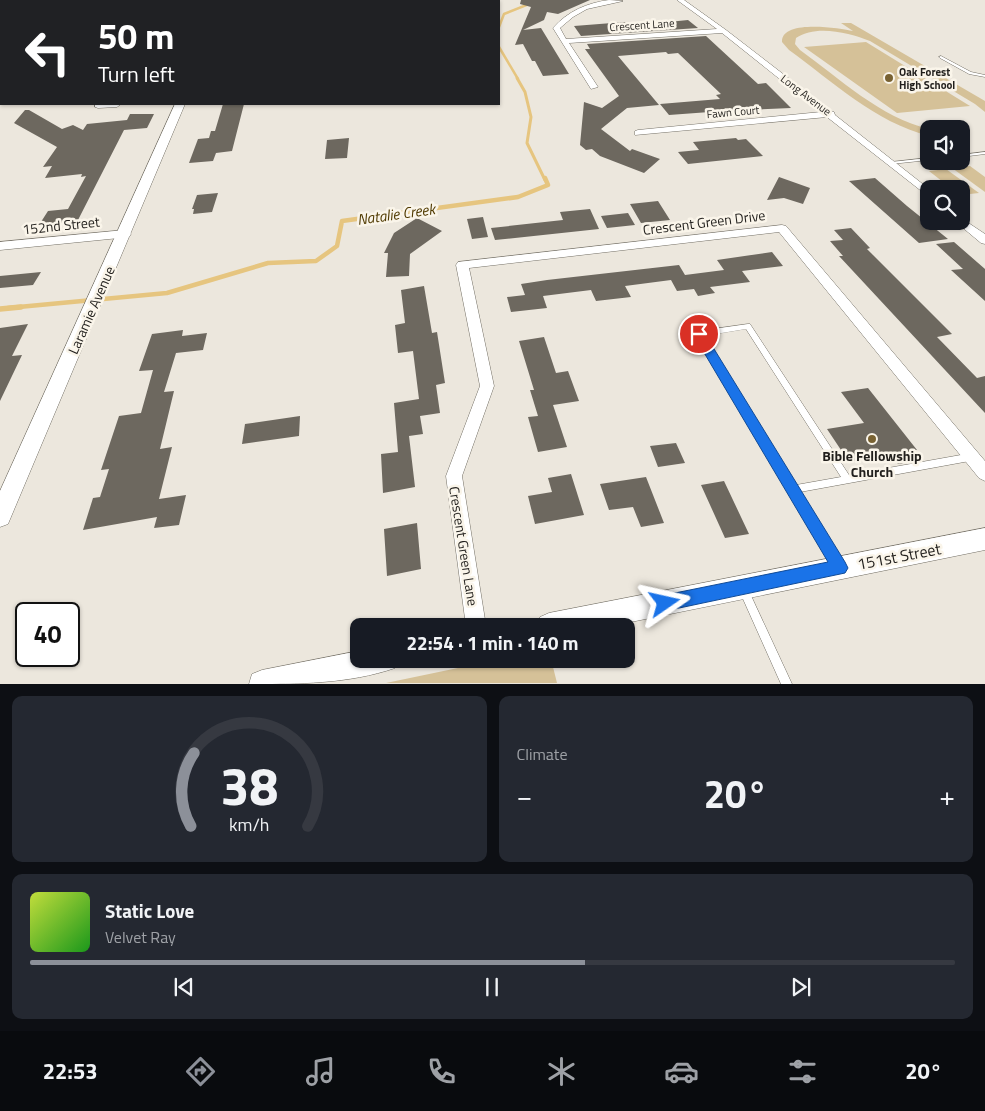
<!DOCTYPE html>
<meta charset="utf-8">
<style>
body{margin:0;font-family:"Titillium Web",sans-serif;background:#242831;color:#f1f3f6;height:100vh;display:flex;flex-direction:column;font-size:19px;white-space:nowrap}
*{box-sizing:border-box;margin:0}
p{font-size:16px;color:#9ea1a6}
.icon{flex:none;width:28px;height:28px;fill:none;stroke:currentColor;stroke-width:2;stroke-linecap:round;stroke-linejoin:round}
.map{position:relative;height:684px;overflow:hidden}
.sheet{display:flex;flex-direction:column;gap:12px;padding:12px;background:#0d0f14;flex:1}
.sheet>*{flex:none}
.banner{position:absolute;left:0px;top:0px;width:500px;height:105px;box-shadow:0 1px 4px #0004;background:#202124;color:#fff;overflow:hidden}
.tools{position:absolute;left:920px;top:120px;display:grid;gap:10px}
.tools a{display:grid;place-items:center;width:50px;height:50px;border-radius:10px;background:#171b24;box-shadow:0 1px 4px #0004;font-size:25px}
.speed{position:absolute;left:15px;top:602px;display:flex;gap:10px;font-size:25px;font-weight:700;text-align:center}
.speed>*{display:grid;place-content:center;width:65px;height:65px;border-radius:50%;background:#171b24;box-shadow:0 1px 4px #0004;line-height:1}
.speed .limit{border:2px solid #111;border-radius:8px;background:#fff;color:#111}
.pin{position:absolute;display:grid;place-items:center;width:42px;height:42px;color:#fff;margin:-21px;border:2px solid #fff;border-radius:50%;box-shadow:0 1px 5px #0007}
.me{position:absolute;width:55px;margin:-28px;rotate:79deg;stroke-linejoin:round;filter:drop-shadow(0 0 4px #0008)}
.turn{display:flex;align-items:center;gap:18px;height:105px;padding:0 15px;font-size:22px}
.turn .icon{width:65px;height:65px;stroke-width:2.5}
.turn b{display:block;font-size:35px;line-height:42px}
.big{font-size:38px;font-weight:700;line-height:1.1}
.sheet .tile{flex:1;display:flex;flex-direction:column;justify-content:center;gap:8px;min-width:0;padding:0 18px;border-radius:10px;background:#242831}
.sheet .dial{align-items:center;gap:0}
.dial svg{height:130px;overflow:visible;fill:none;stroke:#363941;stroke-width:7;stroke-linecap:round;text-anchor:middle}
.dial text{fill:#f1f3f6;stroke:none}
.song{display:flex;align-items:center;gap:15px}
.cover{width:60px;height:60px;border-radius:8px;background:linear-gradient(135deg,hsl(70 70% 55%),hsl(120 70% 35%))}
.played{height:5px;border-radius:2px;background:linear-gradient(90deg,#8c9099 60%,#363941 60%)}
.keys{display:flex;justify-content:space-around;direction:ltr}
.heat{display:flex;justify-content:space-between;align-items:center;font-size:28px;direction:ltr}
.sheet .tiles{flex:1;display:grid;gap:12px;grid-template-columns:1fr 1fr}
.tile:last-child{grid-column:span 2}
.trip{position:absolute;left:350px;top:618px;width:285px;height:50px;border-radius:10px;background:#171b24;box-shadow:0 1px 4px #0004;font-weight:700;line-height:50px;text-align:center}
.dock{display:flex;height:80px;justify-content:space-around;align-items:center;background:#090b0e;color:#9ea1a6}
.dock .icon{width:35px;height:35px}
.dock .selected{color:#8c9099}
.dock b{font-size:22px;color:#f1f3f6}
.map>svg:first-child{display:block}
.green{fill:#d5c198}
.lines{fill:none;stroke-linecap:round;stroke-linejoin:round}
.stream-far3{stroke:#e6c57f;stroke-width:2.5}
.stream-far2{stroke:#e6c57f;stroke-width:3}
.stream-far1{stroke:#e6c57f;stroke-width:4.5}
.stream{stroke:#e6c57f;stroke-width:5.5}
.building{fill:#6d685f}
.service-casing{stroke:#736f65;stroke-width:1}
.minor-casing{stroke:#736f65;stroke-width:1}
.tertiary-casing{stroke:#736f65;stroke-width:1}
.service{fill:#fff;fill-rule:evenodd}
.minor{fill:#fff;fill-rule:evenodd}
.tertiary{fill:#fff;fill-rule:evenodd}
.route{fill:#1a73e8;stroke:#114b97}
.poi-dot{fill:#796232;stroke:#faf5ea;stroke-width:2}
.labels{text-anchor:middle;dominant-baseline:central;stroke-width:5;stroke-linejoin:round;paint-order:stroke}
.far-street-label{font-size:11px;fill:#211f1c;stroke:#faf5ea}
.far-poi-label{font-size:11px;font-weight:bold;fill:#211f1c;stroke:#faf5ea;text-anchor:start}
.street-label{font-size:14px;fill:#211f1c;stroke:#faf5ea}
.poi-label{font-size:14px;font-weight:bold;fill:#211f1c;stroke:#faf5ea}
.water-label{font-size:15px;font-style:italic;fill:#503a00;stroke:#faf5ea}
.near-street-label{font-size:16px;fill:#211f1c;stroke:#faf5ea}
</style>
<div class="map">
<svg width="985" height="684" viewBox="0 0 985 684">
<rect width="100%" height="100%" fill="#ece7dd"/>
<path class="green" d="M841 23H851L985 101V112L975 104 870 41C850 33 816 24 796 38L795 44 800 50C839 78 881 118 929 129V136C875 122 833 82 789 50L782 42C781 19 839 28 853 31Z
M866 42 970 106 897 113 804 47Z
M970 166 985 177V192L952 168Z
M946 169 979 193 961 195V189H952L929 171Z
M501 659H551L557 683H386Z"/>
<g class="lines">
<path class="stream-far3" d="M499 27 504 14 539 0
M499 47 518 79"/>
<path class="stream-far2" d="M517 78 525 92 531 117 527 143 545 180"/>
<path class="stream-far1" d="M8 308 167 293 268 263 316 261 337 246 342 221 518 197 548 185 545 178"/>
<path class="stream" d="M0 309 21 307"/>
</g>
<path class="building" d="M521 0H590L558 14 547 12 544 20 523 30 541 28 569 74 543 76 535 61H532L523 44 515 45 531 7 520 4Z
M688 20 698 28 581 36 574 26 625 22 629 26Z
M706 36 758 84 766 83 791 108 724 111 722 109 723 111 669 115 660 104 720 99 716 95 721 94 678 53 668 54 666 52 618 56 659 105 627 108 601 129 630 151 632 149 660 159 644 173 600 156 592 149 586 150 580 145 584 102 602 108 619 96 585 49H590L587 44Z
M223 104H244L232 151 216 153 213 161 189 163 198 139 209 138 211 131H215Z
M25 110H29L62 129 73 125 83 130 87 124 127 120 130 114H154L147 128 124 130 78 220H71L70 222 39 225 48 211 68 209 86 176 81 177 82 174 45 178 52 166 43 167 57 147 14 123Z
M349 138 347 158 325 159 327 140Z
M736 138 738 140 746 139 763 156 688 164 678 152 699 150 693 142Z
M779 177 810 188 803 204 784 198 767 200Z
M875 178 907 206 948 239 919 243 849 181Z
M218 193 212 212 193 214 194 209H192L197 195Z
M658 201 670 220 641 223 630 204Z
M590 209 599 229 495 240 491 228 563 220 560 212Z
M628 213 635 225 607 228 601 216Z
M483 217 488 237 472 239 467 219Z
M417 218 442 231 410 254 409 276 386 277 388 253H384L394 233Z
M851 228 870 248 867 249 952 334 937 337 977 378 985 376V413L839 256H843L830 241 843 240 834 230Z
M954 242 985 269V301L951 270 963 269 936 244Z
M772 252 783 266 742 271 750 282 710 287 715 293 698 296 694 289 677 291 671 280 625 286 631 297 596 301 591 290 543 296 547 308 511 312 507 297 525 295 521 284 547 280 679 265 685 275 724 270 717 260Z
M41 272 33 285 0 288V276Z
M424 286 432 333 437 332 445 383 436 385 440 413 420 416 423 434 409 436 415 487 383 493 381 454 398 452 394 403 419 399 413 351 398 353 395 325 405 323 401 290Z
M28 324 12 356 22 355 0 401V328Z
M183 330 182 336 207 333 203 350 176 353 164 392 174 391 160 449 172 447 159 499 186 495 179 525 154 528 157 517 83 530 93 498 100 497 109 469 101 470 119 416 141 413 153 370 139 371 152 334Z
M544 337 556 373 568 371 579 401 553 405 567 447 538 452 528 417 538 416 530 390H534L519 341Z
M868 388 917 450H914L921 460 898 464 890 454 849 462 827 429 864 423 841 392Z
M300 416 299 436 242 444 245 424Z
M676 443 685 463 658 467 650 446Z
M571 474 584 515 535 524 528 496 552 492 548 478Z
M646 477 664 523 641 527 633 507 609 510 600 484Z
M724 481 749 534 725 538 701 485Z
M417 523 421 569 387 576 384 529Z"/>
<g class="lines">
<defs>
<path id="service" d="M941 56 971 72 985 75V77L969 74 940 58 939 57Z
M985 152V154L961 157V155Z
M929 158V160L891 164 889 163 891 162Z
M748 324H750L849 475 972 453 975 454 976 457 975 460 800 492 841 562 843 565 841 568 838 570 835 568 791 492 696 334 699 331ZM746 329 841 477 796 485 704 336Z
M744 585 747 587 792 684H781L739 590 741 587Z"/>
<path id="minor" d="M609 0 623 1 587 9 573 17 560 28 566 39 717 29 677 0H684L726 30 831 111 834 112 835 115 929 189V197L827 117 635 135V131L638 130 821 112 722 33 569 43 598 87 591 89 553 28C568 11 587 3 609 0Z
M0 75H1V79H0Z
M95 104H121L117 107 98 108 95 107Z
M961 218 985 234V244L981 243 957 223 956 221H961Z
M782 225 786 226 985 461V481L979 478 779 232 469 268 494 386 462 476 486 626H466L446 476 480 386 456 265 458 262Z
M125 230 129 231 131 234 129 237 0 250V242Z"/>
<path id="tertiary" d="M175 104H185L8 524 0 527V491Z
M985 528V550L611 626H536L540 617 549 613Z
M359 651V659H399L395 668C349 684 297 684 249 684L252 674 262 670Z"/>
</defs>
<use href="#service" class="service-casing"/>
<use href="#minor" class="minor-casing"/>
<use href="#tertiary" class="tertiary-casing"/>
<use href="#service" class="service"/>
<use href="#minor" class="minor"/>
<use href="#tertiary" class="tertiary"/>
</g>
<path class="route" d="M699 329 703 331 845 562 848 568 845 573 665 611 659 609 657 603 659 597 665 595 828 562 693 334Z"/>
<g class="poi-dot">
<circle cx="889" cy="78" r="5"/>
<circle cx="872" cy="439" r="5"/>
</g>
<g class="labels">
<g class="far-street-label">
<text transform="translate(642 25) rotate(-4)">Crescent Lane</text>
<text transform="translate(806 95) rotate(37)">Long Avenue</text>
<text transform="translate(733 112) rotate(-5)">Fawn Court</text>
</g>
<g class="far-poi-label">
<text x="899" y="72">Oak Forest<tspan x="899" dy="13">High School</tspan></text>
</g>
<g class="street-label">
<text transform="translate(704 222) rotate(-7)">Crescent Green Drive</text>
<text transform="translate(61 225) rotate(-6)">152nd Street</text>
<text transform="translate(91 310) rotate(-66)">Laramie Avenue</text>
<text transform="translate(464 546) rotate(81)">Crescent Green Lane</text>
</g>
<g class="poi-label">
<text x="872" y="455">Bible Fellowship<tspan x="872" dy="16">Church</tspan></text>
</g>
<g class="water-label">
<text transform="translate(396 214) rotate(-8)">Natalie Creek</text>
</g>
<g class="near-street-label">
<text transform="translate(899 556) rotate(-11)">151st Street</text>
</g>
</g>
</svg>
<div class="tools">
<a><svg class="icon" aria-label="sound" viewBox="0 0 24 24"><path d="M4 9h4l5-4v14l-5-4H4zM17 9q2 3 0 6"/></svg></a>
<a><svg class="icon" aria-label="search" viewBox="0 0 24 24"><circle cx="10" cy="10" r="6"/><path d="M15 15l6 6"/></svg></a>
</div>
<div class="speed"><div class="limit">40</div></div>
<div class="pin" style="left:699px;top:334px;background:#d93025"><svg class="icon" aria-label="arrive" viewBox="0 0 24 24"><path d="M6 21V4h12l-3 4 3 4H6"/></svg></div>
<svg class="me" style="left:665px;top:603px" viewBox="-20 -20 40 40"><path d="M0-17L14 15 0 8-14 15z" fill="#1a73e8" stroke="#fff" stroke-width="4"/></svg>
<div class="trip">22:54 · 1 min · 140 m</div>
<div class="banner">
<div class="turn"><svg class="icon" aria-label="left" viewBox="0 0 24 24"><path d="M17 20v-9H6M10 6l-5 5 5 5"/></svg><div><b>50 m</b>Turn left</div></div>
</div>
</div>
<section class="sheet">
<div class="tiles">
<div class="tile dial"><svg viewBox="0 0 100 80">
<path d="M14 69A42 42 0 1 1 86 69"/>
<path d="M14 69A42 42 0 0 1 16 24" stroke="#8c9099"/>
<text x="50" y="56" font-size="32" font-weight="700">38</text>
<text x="50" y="72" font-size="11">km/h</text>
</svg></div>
<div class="tile"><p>Climate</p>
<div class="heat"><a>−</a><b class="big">20°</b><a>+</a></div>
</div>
<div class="tile">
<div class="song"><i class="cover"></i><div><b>Static Love</b><p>Velvet Ray</p></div></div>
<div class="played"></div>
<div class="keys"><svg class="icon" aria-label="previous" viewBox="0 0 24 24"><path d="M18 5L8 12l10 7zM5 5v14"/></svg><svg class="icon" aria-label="pause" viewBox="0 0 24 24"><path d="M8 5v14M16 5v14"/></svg><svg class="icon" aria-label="next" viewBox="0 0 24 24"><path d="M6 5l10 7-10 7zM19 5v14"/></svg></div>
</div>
</div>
</section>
<nav class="dock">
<b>22:53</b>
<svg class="icon selected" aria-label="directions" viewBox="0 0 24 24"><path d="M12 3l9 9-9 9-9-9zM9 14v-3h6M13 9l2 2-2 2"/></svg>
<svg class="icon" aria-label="music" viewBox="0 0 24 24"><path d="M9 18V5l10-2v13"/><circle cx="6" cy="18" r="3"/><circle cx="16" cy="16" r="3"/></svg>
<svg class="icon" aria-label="phone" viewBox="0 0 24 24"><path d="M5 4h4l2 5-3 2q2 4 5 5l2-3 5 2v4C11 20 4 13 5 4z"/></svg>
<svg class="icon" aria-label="climate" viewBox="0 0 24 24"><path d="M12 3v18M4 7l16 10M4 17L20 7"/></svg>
<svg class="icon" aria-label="car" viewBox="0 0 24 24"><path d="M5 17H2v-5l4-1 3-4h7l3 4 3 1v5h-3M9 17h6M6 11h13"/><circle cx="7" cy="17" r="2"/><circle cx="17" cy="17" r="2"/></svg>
<svg class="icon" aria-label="filters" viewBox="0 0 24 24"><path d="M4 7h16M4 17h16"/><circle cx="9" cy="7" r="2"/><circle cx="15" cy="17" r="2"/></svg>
<b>20°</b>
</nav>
